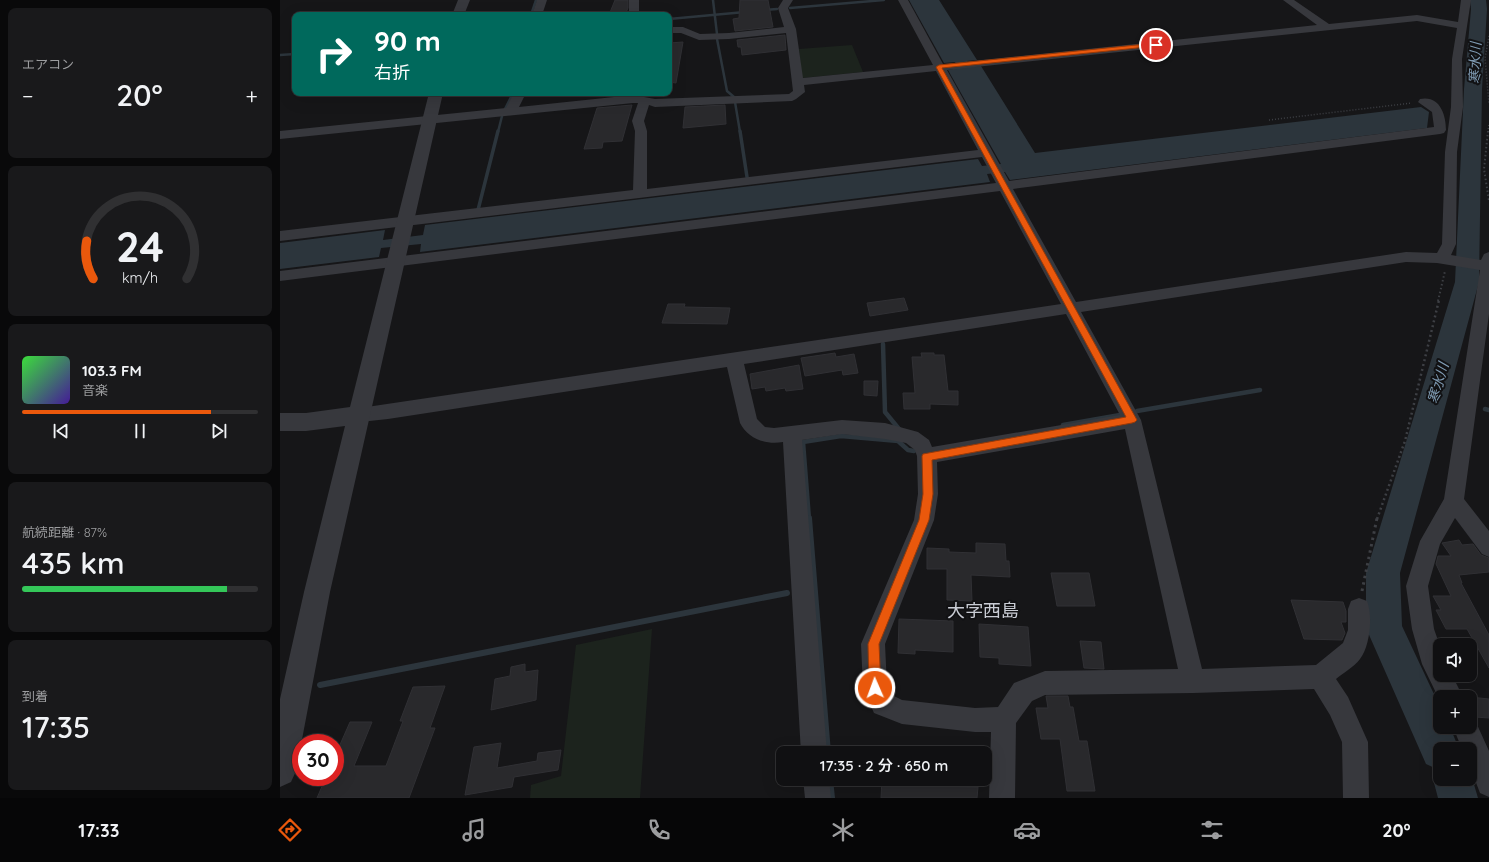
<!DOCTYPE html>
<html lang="ja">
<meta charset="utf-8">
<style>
body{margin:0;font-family:Quicksand,"Noto Sans JP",sans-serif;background:#19191b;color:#f1f3f6;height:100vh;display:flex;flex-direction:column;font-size:15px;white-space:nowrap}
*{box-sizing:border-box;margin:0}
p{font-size:13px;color:#9c9d9f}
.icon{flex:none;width:22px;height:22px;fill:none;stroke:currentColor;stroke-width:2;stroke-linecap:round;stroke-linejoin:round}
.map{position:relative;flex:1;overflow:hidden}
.sheet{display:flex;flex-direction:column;gap:8px;padding:8px;background:#09090a;width:280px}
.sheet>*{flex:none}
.banner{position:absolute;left:12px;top:12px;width:380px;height:84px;border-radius:8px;box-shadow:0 4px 16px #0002,0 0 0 1px #303032;background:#00695c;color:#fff;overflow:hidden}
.tools{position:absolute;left:1153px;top:638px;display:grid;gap:8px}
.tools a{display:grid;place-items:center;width:44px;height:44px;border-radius:8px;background:#101012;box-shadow:0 4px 16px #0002,0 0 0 1px #303032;font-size:20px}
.speed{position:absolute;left:12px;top:734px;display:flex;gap:8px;font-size:20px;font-weight:700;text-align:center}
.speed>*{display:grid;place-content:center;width:52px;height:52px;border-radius:50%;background:#101012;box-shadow:0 4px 16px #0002,0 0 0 1px #303032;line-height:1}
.speed .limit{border:6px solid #d22;background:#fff;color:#111}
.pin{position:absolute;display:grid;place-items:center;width:34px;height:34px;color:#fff;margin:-17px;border:2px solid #fff;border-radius:50%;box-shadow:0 1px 4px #0007}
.me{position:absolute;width:44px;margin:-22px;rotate:358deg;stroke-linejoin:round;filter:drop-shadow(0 0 3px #0008)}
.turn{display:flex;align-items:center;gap:14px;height:84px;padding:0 16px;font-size:18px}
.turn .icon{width:52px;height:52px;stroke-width:2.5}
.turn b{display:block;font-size:28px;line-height:34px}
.big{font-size:30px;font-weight:600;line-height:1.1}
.sheet .tile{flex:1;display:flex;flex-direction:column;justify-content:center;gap:6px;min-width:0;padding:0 14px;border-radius:8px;background:#19191b}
.sheet .dial{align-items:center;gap:0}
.dial svg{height:104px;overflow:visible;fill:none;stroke:#303032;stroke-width:7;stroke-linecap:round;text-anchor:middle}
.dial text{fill:#f1f3f6;stroke:none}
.song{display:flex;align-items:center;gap:12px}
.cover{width:48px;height:48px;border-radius:6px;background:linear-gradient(135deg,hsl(120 70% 55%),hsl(260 70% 35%))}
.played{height:4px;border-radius:2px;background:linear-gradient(90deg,#ea580c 80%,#303032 80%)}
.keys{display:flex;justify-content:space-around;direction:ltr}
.heat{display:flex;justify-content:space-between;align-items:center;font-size:22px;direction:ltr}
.charge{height:6px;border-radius:3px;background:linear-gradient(90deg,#34c759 87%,#303032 0)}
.trip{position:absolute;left:496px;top:746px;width:216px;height:40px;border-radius:8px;background:#101012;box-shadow:0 4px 16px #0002,0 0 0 1px #303032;font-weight:600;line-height:40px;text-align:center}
.dock{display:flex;height:64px;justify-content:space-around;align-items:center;background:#060607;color:#9c9d9f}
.dock .icon{width:28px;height:28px}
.dock .selected{color:#ea580c}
.dock b{font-size:18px;color:#f1f3f6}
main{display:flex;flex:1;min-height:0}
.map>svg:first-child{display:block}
.green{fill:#1c231d}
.water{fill:#2c353c}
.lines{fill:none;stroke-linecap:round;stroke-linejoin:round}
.stream-far3{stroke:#2c353c;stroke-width:2.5}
.stream-far2{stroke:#2c353c;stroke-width:3.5}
.stream-far1{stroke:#2c353c;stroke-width:4.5}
.stream{stroke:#2c353c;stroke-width:6}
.river{fill:#2c353c;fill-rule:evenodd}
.building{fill:#29292c;stroke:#303034}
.path-far3{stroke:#3d3f44;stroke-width:1.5;stroke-dasharray:1 2;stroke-linecap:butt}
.path-far2{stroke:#3d3f44;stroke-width:2;stroke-dasharray:1.5 2.5;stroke-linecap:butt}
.path-far1{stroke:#3d3f44;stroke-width:2.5;stroke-dasharray:2 3;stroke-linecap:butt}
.path{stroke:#3d3f44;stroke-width:3;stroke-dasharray:2.5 4;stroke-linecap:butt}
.minor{fill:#37383d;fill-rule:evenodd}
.tertiary{fill:#37383d;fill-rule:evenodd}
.route{fill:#ea580c;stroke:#983908}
.labels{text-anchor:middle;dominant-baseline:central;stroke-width:4;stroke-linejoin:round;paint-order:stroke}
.water-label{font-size:14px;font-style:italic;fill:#7f9bb3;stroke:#111113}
.near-quarter-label{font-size:18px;fill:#c9ccd4;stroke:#111113}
</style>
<main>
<section class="sheet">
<div class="tile"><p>エアコン</p>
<div class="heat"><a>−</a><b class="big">20°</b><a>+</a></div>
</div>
<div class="tile dial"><svg viewBox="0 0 100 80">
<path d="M14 69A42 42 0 1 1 86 69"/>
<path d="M14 69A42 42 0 0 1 9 40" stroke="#ea580c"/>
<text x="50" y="56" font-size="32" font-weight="700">24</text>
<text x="50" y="72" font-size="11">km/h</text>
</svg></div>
<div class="tile">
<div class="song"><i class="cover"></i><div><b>103.3 FM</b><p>音楽</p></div></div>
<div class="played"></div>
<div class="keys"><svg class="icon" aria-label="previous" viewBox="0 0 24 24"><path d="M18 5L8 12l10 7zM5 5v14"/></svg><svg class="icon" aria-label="pause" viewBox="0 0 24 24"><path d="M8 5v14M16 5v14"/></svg><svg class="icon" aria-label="next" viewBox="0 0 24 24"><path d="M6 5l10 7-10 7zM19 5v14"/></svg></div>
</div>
<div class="tile"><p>航続距離 · 87%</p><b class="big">435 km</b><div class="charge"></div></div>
<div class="tile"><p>到着</p><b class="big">17:35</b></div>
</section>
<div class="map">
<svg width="1209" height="798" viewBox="0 0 1209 798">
<rect width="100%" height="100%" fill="#161618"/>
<path class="green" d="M572 45 583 72 522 78 519 49Z
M372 629 360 798H250L251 785 281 776 296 645Z"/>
<path class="water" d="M629 0H659L697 60 687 61 691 67 701 66 755 153 1141 107 1149 112 1147 128 730 180 725 172 707 174 710 182 140 252 141 244 101 248 99 257 0 269V243L105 230 103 240 143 235 145 225 698 159 702 166 721 164 668 70 678 68 675 62 664 63Z"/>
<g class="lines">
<path class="stream-far3" d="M433 0 437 34
M510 8 604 0
M484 10 497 9
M251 15 256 0
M389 19 465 12
M437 39 447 91 454 97
M0 55 15 54
M455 102 460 132
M225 109 233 93
M218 132 222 116"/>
<path class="stream-far2" d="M460 131 467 177
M198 210 218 131"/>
<path class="stream-far1" d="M603 344 605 412 619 429
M1205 409 1209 410
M857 411 980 390
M783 425 840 415
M529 519 523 442 561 436 618 441 628 450 634 451"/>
<path class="stream" d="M529 518 548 753
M40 685 507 593
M550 779 552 798"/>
<path class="river" d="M1190 0H1206L1207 9 1202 89 1199 282 1120 573 1122 626 1160 707V727H1170L1179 749H1160V779H1190V771L1198 798H1158L1153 779 1157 769 1146 764 1086 628V573L1175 282 1184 89 1191 9Z"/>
</g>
<path class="building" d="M335 0H348V8L345 15H329Z
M460 0H488L493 27 455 31 453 19 459 18Z
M505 35 506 50 462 55 461 47H458L457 40Z
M403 42 396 83 389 82V43Z
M352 105 342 141 323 142 322 148 304 149 317 108Z
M445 105 446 124 403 128 405 107Z
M624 298 628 310 590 316 587 303Z
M388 304H405L404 307 450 308 447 324 382 323Z
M555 353 556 357 574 354 578 373 563 375 562 370 525 376 521 358Z
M641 353H654V355H664L668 391H678V405L650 404V409H624L623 393H635L632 357H642Z
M519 365 523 389 506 391 505 388 486 391 485 387 472 389 470 374Z
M584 381H598L597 396 584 395Z
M1179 540 1182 545 1193 544 1201 555 1209 558V572L1179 575 1182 583H1181L1209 635V668L1187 629H1166L1156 610H1161L1153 596H1171L1156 564 1158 556H1171L1162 543Z
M696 543 725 544 726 561H729L730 577 691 575 692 601 667 600V569H647V548L669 549V552L696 553Z
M771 573H809L815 606H777Z
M1011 600 1063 602 1066 611V622H1061L1065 633 1062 640 1024 639Z
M619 619 673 621V652L635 650V654L618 653Z
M699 624 748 627 751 666 719 664V658L700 657Z
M800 641 821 642 824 669 804 668Z
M245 664V672L258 670 256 700 211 710 215 679 230 676 231 667Z
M165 686 150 728H155L129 798H37L46 777H55V756L70 722H92L74 766H106L123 721H120L133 687Z
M766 696H788L790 707H793L799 741H807L815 791H787L780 739H761L756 708H768Z
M1190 697 1209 699V718L1195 717 1190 706Z
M221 743 217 768 257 761 258 753 281 750 278 770 234 777 232 787 185 795 194 747Z
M602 779H645L646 786 698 787 697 798H601Z"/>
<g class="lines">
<path class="path-far3" d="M1209 36 1205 58 1209 104
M989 120 1132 103
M1208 132 1209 123"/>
<path class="path-far2" d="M1208 131 1204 169 1209 201
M1158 301 1165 271"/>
<path class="path-far1" d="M1097 519 1125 441 1159 300"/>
<path class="path" d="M1082 591 1097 518"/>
<path class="minor" d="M257 0H267L262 15H252Z
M349 0H359V15H349Z
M503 0H513L508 8 516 29 523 78 653 65 618 0H628L663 64 1037 25 1003 0H1014L1049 24 1137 15 1178 22 1181 0H1191L1182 59 1183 107 1177 152 1176 244 1171 255 1201 260 1204 254 1209 252V314L1184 499 1209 531V557L1202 554 1175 518 1160 544 1148 586 1154 629 1160 646V675H1172L1183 697H1160V701L1142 664 1132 629 1126 586 1140 541 1164 499 1200 270 1157 263 1126 262 801 312 861 420 922 669 1036 665 1063 643 1068 630V609L1071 601 1079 598 1087 601C1093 616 1090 646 1080 659 1074 667 1063 673 1056 679L1068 697 1088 742 1089 798H1063L1062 742 1050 715 1034 689 913 693 765 695 752 701 736 723 735 798H709L711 732H695L622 724 594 713 583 688 581 644 634 520 638 494 637 456 635 450 626 443 605 439 562 434 522 440 547 753H521L503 442C486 445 468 439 460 423L447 367 108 419 80 422 74 420 71 415 74 410 80 408 781 304 720 191 0 281V271L716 183 702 157 0 241V231L353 190 355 131 352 121 358 103H353L0 139V131L226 108 234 93H246L239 107 353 95 375 99 509 94 513 91 506 33 449 39 419 40 401 33H389V27H403L420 34 449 33 504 27 498 8ZM1137 21 1177 28 1172 59 1171 107 1165 152 1162 244 1157 253 1126 252 796 302 733 189 1160 134 1164 133 1166 130C1166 115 1160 95 1140 99L1138 102 1152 112 1154 127 729 181 667 70ZM656 71 698 150 367 189V131L364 121 369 105 375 107 512 101 516 99 525 92 524 85ZM786 314 840 415 652 447 649 440 638 432 605 423 562 420 494 428 485 427 477 419 464 364ZM845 429 898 669 765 671 734 683 718 707 695 708 622 700 612 695 607 686 605 644 654 520 658 494 657 462Z
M1190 717 1194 718 1209 751V797L1200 793 1190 767V749H1182L1173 727H1190Z
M523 779H549L551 798H525Z"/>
<path class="tertiary" d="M178 0H190L184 15H172Z
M149 93H163L50 592 16 771 11 782 0 787V699L24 592 65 426 26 431H0V413H26L70 407Z"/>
</g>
<path class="route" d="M876 43 878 45 877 46 662 68 857 420 855 422 852 423 652 460 653 494 649 520 599 644 601 688 600 693 595 694 591 693 589 688 588 644 639 520 643 494 642 456 643 454 846 417 656 67 659 65Z"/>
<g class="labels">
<g class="water-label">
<text transform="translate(1195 63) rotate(-88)">寒水川</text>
<text transform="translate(1158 383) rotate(-74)">寒水川</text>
</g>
<g class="near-quarter-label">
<text x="703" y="610">大字西島</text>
</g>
</g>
</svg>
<div class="tools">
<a><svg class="icon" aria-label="sound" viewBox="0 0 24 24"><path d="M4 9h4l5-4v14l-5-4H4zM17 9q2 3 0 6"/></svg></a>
<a>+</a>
<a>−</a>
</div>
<div class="speed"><div class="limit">30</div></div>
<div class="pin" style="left:876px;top:45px;background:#d93025"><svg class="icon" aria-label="arrive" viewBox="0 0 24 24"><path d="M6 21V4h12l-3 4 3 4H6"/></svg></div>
<svg class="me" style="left:595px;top:688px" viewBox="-20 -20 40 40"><circle r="17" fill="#ea580c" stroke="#fff" stroke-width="3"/><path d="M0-11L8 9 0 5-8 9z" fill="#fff"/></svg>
<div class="trip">17:35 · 2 分 · 650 m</div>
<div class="banner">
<div class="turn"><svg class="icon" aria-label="right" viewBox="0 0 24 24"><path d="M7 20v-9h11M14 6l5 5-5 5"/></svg><div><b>90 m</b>右折</div></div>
</div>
</div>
</main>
<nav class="dock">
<b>17:33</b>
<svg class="icon selected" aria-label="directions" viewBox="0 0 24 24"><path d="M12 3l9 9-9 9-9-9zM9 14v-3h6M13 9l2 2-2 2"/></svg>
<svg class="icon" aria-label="music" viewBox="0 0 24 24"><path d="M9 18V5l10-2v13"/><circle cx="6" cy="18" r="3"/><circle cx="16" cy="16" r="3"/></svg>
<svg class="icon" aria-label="phone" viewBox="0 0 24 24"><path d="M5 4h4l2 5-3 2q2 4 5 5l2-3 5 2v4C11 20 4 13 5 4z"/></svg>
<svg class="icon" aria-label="climate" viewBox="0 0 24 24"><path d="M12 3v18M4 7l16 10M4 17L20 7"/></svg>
<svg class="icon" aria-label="car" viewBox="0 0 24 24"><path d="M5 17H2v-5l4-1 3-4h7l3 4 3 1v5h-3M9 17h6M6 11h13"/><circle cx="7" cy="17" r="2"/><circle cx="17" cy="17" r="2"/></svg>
<svg class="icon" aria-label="filters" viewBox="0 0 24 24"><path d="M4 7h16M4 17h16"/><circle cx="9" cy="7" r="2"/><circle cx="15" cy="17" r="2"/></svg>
<b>20°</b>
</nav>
